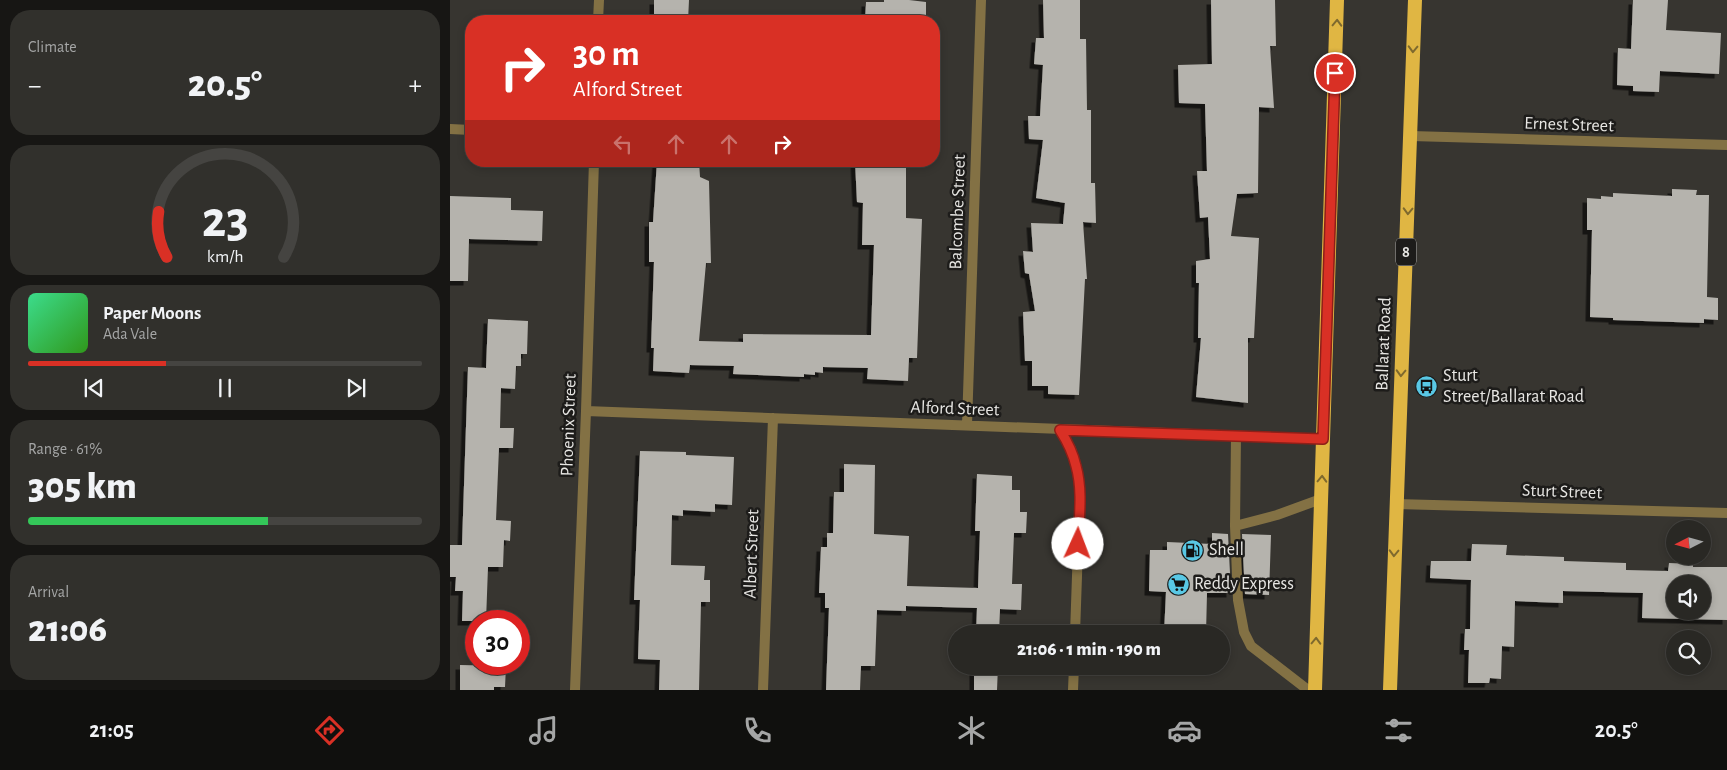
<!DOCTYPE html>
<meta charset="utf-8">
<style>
body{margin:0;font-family:"Alegreya Sans",sans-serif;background:#31302c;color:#f1f3f6;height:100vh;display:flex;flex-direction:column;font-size:19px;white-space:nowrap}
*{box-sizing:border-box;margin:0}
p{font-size:16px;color:#a5a6a6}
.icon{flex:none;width:28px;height:28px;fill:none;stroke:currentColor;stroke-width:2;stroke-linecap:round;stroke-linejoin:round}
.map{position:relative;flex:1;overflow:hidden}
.sheet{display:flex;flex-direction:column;gap:10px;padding:10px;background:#171614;width:450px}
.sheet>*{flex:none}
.guide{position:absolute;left:15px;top:15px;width:475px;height:152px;border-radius:20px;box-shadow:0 2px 8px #0003,0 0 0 1px #454441;background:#d93025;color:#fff;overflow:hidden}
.needle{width:32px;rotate:264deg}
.tools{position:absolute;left:1216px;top:520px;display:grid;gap:10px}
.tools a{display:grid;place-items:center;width:45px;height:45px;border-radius:50%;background:#292824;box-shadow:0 2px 8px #0003,0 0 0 1px #454441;font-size:25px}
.speed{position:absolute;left:15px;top:610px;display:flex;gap:10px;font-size:25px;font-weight:700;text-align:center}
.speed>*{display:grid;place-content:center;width:65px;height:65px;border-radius:50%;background:#292824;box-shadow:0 2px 8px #0003,0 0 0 1px #454441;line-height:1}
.speed .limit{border:8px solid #d22;background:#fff;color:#111}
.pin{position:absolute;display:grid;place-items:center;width:42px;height:42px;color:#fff;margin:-21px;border:2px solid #fff;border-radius:50%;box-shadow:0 1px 5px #0007}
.me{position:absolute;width:55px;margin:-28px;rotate:2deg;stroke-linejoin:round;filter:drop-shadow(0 0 4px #0008)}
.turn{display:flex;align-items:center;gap:18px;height:105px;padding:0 25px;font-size:22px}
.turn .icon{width:65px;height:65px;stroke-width:2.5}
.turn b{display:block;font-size:35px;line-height:42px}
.lanes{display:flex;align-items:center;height:48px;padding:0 25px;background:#0003;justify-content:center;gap:25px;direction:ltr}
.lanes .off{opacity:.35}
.big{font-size:38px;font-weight:800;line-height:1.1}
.sheet .card{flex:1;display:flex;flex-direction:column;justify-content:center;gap:8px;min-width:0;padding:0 18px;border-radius:20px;background:#31302c}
.sheet .dial{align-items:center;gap:0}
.dial svg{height:130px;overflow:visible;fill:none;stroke:#454441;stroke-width:7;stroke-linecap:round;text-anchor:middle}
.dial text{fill:#f1f3f6;stroke:none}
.song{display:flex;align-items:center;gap:15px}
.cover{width:60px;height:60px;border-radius:8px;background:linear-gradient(135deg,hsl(150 70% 55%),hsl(110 70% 35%))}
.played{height:5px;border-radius:2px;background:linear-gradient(90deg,#d93025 35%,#454441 35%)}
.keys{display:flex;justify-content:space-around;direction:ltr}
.heat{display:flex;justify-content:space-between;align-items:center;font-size:28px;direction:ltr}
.charge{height:8px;border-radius:4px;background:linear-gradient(90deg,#34c759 61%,#454441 0)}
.trip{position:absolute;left:498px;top:625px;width:282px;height:50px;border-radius:25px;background:#292824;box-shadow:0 2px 8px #0003,0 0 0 1px #454441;font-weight:800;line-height:50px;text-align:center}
.tabs{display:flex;height:80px;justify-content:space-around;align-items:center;background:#10100e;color:#a5a6a6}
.tabs .icon{width:35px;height:35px}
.tabs .selected{color:#d93025}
.tabs b{font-size:22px;color:#f1f3f6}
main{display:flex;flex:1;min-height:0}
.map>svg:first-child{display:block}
.building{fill:#b5b3ad;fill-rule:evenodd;filter:url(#shadow)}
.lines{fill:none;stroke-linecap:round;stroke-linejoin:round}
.service{stroke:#837144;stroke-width:10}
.minor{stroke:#837144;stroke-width:10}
.trunk{stroke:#e0b643;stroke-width:14}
.oneway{stroke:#7e692e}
.route-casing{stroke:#8d1f18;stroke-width:12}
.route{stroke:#d93025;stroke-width:9}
.labels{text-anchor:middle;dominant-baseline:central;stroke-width:5;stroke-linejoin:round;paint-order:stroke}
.shield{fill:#1d1c1a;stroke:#aaa9a7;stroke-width:1}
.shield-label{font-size:16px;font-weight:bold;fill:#e7e6e3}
.street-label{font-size:18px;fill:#e7e6e3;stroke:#1d1c1a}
.poi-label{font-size:18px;fill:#e7e6e3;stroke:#1d1c1a;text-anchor:start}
</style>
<main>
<section class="sheet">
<div class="card"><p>Climate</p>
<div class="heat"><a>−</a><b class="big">20.5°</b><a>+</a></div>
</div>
<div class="card dial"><svg viewBox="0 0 100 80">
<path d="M14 69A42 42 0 1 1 86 69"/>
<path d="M14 69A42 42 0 0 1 9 41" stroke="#d93025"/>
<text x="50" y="56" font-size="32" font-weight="700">23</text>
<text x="50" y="72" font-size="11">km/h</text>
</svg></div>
<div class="card">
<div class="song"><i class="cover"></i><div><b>Paper Moons</b><p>Ada Vale</p></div></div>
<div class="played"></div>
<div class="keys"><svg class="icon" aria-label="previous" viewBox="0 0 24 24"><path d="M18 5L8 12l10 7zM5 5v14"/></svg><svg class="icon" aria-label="pause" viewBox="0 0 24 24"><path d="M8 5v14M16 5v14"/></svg><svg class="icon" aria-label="next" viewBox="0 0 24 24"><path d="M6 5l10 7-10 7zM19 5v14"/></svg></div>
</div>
<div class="card"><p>Range · 61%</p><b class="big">305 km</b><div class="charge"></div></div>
<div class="card"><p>Arrival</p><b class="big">21:06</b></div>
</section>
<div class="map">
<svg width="1277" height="690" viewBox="0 0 1277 690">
<defs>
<filter id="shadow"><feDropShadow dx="-4.5" dy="4.5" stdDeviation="0" flood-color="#0009"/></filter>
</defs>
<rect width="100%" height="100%" fill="#373530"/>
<path class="building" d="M204 0H239L238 21H204Z
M434 0H459L476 2V21H415L416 2H434Z
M593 0H630V39H636L637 110H641V183H645L646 223 633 222 637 279H635L629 395 598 394V386H582V361H575L573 312 585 311 579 274 575 273 573 251 583 252 581 223 613 224 615 203 586 198 593 140 579 139 578 116H590L593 65 584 64 586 38H594Z
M761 0H825L826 46H820L824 108 809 107 808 193 787 194 781 236 809 238 804 338H798V403L746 397 751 338H748L749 283H746V261L760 259 758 217 750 218 747 171H757L755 104 729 103 728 65 762 64Z
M1183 0H1218L1216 30 1271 33 1269 74 1210 71 1209 92 1183 91V86L1167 85 1168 48 1181 49Z
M207 161H249L250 177 259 181 261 263H256L249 341 293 342V334L421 335 424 245H412L413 203 407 202 405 161H456V218L472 219 467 358H459L458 381 417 379 418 368 373 367V373L365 372V375L354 374V377L283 374 284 366 240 365 239 373 203 371 204 348H201L204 262H199V222H203Z
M1222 189 1247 190 1246 195H1259L1257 297 1268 298V320L1254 319V323L1163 320V318L1140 317 1142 230H1137V198L1151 199V196L1163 197V193L1222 196Z
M0 196 61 198V210L93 211 92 241 19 239 18 281H0Z
M38 319 78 321 77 354H71V366H66L65 389 51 388 50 428H64L63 448H49L46 520 61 521 60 541 54 540 53 567H38L36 621H12L13 591H5L6 577H0V545H12L18 367 36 368Z
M190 451 236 452V455L284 457 282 505 265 504V512L233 510V516L222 515 221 565 255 566 254 580H260V602H251L249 690H209L210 660 188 659 190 600H184Z
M394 464 425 465 424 534 459 536 457 586 528 588 530 531H525L527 474 562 476V490H570V512H577L576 533H564L562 584H572L571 610 550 609 549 634H526L527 608 456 606V611L427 610 425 666H411L410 690H376L379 608H375V593H369L371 547H377V533H383L384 492H394Z
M762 533 778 534 781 593H757L756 634H714L716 592 699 591 700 550H717V542L762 544Z
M792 534 821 535 819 595 795 594Z
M1022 544 1057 545 1056 555 1114 557V561L1176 563V570L1218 571 1219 563 1243 564V567H1277V620L1192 618 1193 593 1113 591V603L1065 601 1064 647 1052 646 1051 679 1040 678 1039 683H1018L1019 650H1014L1015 629H1020L1021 580 980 578 981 561H1021ZM1225 584H1252V611H1225Z
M10 665 56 666 55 687H44V690H10Z
M524 666H548L547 690H524Z"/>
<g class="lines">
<path class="service" d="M786 436 785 526 788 600 794 632 801 646 858 690
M785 526 827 515 871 499"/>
<path class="minor" d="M148 21 149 0
M0 129 21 130
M961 136 1277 145
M136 411 873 439
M517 425 531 0
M610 430 621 449 626 465 630 489 625 634
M946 504 1277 513
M125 690 136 411 144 161
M313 690 323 418
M623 690 624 666"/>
<path class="trunk" d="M865 690 887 0
M940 690 965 0"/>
</g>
<defs><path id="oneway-chevron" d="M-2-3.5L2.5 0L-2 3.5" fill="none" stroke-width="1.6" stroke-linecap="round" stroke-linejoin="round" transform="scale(1.25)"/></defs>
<g class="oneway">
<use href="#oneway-chevron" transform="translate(887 23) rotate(-88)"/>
<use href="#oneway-chevron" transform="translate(963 49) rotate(92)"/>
<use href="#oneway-chevron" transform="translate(958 211) rotate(92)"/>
<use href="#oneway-chevron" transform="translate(951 373) rotate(92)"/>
<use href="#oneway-chevron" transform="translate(872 479) rotate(-88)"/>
<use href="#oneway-chevron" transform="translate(944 553) rotate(92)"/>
<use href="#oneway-chevron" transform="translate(866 641) rotate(-88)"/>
</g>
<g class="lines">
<defs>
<path id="route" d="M628 544C629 518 633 491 626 466 623 453 617 441 610 430L873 439 885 73"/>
</defs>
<use href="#route" class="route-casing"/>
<use href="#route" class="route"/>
</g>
<defs>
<symbol id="bus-disc" viewBox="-11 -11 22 22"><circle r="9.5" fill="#59c8e5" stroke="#1d1c1a"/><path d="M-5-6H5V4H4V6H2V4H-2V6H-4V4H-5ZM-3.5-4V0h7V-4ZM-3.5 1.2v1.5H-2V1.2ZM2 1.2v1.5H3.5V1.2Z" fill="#111"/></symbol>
<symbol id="fuel-disc" viewBox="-11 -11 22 22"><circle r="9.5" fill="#59c8e5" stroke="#1d1c1a"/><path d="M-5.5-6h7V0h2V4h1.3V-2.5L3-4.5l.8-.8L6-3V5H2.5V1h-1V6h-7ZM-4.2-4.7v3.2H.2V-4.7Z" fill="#111"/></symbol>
<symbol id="supermarket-disc" viewBox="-11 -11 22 22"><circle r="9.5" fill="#59c8e5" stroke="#1d1c1a"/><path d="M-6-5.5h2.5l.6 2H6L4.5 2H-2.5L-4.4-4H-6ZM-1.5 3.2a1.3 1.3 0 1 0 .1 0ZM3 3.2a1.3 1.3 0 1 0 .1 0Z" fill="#111"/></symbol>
</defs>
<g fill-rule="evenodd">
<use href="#bus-disc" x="964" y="374" width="25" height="25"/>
<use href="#fuel-disc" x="730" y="538" width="25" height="25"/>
<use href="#supermarket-disc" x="716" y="572" width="25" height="25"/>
</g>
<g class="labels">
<rect class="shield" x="946" y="238.5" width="20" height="27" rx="4"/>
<g class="shield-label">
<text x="956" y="252">8</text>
</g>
<g class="street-label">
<text transform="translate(1119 125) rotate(2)">Ernest Street</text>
<text transform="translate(508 212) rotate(-88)">Balcombe Street</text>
<text transform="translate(934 344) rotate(-88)">Ballarat Road</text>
<text transform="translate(505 409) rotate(2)">Alford Street</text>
<text transform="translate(119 425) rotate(-88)">Phoenix Street</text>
<text transform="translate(1112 492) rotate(2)">Sturt Street</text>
<text transform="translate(302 554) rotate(-88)">Albert Street</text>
</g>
<g class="poi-label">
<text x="993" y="376">Sturt<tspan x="993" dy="21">Street/Ballarat Road</tspan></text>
<text x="759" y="550">Shell</text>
<text x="744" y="584">Reddy Express</text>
</g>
</g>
</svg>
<div class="tools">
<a><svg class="needle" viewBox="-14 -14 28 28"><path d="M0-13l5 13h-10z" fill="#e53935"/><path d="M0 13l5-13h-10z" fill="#a5a6a6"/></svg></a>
<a><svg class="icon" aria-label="sound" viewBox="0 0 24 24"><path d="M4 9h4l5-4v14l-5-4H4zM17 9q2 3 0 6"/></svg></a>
<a><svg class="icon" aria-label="search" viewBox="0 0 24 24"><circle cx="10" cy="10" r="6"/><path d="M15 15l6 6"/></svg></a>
</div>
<div class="speed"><div class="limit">30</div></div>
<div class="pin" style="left:885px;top:73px;background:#d93025"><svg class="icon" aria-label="arrive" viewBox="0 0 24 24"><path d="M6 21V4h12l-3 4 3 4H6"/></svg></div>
<svg class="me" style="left:628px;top:544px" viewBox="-20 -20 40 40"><circle r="19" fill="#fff"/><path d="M0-13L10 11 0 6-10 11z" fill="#d93025"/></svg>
<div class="trip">21:06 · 1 min · 190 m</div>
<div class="guide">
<div class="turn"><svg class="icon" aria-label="right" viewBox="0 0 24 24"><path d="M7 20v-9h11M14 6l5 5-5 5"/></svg><div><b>30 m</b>Alford Street</div></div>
<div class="lanes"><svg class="icon off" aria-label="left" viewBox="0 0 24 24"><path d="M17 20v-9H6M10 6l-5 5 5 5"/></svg><svg class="icon off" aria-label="ahead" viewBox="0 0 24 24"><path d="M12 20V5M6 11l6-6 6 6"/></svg><svg class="icon off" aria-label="ahead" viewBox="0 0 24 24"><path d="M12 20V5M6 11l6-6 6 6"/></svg><svg class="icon" aria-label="right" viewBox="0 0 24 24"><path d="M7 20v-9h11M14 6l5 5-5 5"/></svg></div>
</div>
</div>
</main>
<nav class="tabs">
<b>21:05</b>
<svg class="icon selected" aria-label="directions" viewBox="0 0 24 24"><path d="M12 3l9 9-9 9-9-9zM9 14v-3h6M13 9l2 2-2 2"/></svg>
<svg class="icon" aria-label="music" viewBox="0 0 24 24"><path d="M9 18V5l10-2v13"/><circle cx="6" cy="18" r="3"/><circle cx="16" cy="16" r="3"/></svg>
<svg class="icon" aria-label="phone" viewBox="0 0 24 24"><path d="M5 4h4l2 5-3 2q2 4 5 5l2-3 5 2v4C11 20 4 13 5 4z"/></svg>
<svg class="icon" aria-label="climate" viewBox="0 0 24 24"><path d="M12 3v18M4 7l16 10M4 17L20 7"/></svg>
<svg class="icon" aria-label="car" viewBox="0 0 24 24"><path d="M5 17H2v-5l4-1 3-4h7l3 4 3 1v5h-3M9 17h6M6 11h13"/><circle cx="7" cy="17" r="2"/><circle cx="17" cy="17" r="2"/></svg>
<svg class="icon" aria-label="filters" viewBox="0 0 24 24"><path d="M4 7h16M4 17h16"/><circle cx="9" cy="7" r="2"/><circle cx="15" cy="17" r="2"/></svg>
<b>20.5°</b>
</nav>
